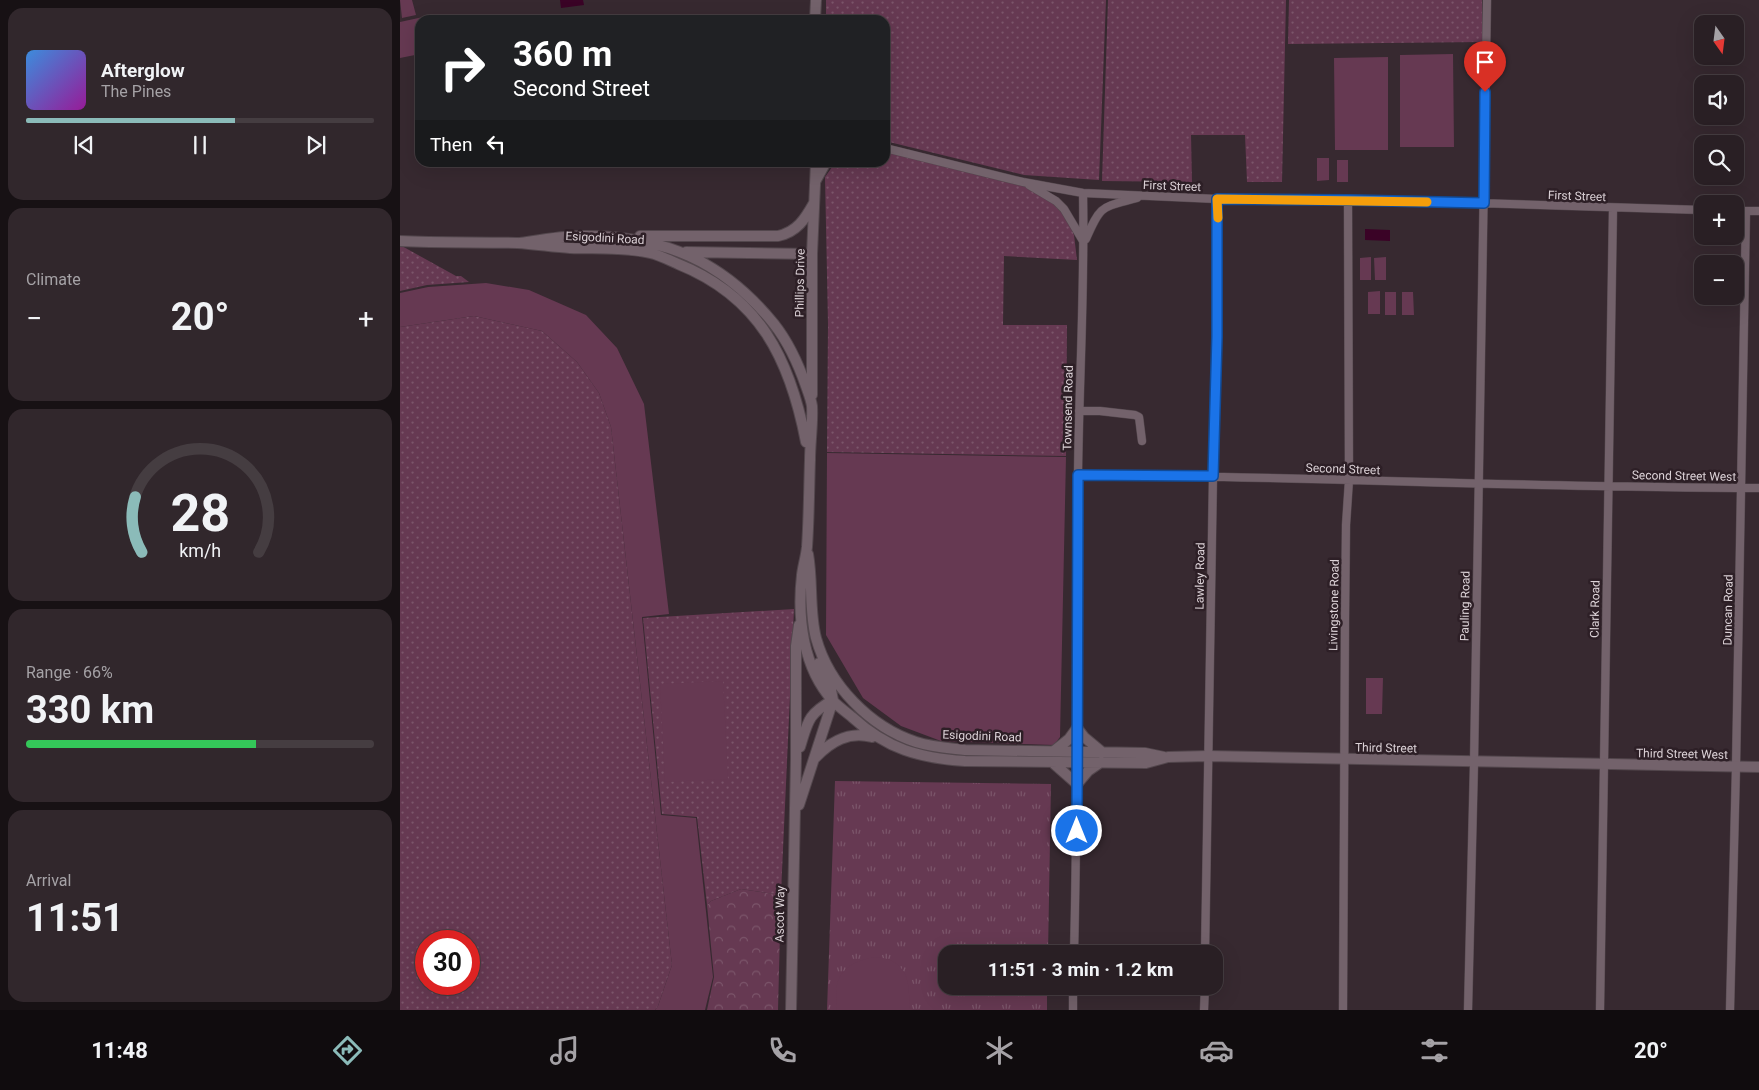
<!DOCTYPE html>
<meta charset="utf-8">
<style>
body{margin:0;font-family:Roboto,sans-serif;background:#31272c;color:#f1f3f6;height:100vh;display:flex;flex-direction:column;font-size:19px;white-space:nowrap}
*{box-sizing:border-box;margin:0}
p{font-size:16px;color:#a5a2a6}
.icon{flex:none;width:28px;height:28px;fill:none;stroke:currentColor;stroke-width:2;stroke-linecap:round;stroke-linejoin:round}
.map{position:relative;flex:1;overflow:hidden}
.side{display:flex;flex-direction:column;gap:8px;padding:8px;background:#171114;width:400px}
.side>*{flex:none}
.banner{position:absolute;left:15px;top:15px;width:475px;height:152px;border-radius:15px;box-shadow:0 5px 20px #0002,0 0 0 1px #453d41;background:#202124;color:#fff;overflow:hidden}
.needle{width:32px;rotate:166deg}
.tools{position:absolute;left:1294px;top:15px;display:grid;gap:10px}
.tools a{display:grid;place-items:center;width:50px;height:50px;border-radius:10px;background:#291f24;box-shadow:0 5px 20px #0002,0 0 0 1px #453d41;font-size:25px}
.speed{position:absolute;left:15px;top:930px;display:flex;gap:10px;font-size:25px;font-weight:700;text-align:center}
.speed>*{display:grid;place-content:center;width:65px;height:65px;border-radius:50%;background:#291f24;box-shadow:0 5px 20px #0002,0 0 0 1px #453d41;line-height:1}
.speed .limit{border:8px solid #d22;background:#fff;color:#111}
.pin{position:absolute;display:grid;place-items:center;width:42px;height:42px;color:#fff;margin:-51px -21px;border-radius:50% 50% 50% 0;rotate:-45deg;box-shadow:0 0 5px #0007}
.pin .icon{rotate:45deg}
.me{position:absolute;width:55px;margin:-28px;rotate:0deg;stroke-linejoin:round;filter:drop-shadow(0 0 4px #0008)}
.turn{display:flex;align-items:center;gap:18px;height:105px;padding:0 15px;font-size:22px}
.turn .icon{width:65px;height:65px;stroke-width:2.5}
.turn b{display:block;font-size:35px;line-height:42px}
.then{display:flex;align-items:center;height:48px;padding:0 15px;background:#0003;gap:10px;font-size:19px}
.big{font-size:38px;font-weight:700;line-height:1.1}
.side .widget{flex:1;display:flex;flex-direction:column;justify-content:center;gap:8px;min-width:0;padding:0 18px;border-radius:15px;background:#31272c}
.side .dial{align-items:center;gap:0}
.dial svg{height:130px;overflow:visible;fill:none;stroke:#453d41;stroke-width:7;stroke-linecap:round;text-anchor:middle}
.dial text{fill:#f1f3f6;stroke:none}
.song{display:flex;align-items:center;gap:15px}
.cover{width:60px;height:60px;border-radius:8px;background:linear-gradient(135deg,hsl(210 70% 55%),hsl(300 70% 35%))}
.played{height:5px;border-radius:2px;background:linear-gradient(90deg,#8bbbb9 60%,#453d41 60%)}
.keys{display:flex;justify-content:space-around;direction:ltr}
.heat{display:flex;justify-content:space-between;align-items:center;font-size:28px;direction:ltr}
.charge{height:8px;border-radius:4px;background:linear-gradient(90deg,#34c759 66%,#453d41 0)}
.trip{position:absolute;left:538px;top:945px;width:285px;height:50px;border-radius:15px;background:#291f24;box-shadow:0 5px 20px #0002,0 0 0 1px #453d41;font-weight:700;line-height:50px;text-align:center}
.tabs{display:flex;height:80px;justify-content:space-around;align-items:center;background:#100c0e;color:#a5a2a6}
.tabs .icon{width:35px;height:35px}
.tabs .current{color:#8bbbb9}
.tabs b{font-size:22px;color:#f1f3f6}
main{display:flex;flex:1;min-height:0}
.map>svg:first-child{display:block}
.grass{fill:url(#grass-dots);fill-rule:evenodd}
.forest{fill:url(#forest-crowns)}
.park{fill:url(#park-tufts)}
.pitch{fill:#663952}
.water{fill:#3a0326}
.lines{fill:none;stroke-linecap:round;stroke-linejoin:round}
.street-casing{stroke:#53474d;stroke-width:9}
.secondary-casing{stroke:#53474d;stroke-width:12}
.street{stroke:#73626b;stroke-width:8}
.secondary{stroke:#73626b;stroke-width:10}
.route-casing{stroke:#114b97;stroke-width:12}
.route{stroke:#1a73e8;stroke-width:9}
.slow{stroke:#f59e0b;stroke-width:9}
.labels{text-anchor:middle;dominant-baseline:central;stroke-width:5;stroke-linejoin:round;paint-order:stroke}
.street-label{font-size:12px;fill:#dcd2d7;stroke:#2d1f26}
</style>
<main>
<section class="side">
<div class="widget">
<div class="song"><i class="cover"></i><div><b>Afterglow</b><p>The Pines</p></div></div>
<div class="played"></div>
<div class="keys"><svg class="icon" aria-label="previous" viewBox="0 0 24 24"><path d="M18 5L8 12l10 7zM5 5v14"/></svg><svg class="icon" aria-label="pause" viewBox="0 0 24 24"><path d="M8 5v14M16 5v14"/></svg><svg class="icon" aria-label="next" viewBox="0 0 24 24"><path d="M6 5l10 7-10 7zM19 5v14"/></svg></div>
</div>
<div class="widget"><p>Climate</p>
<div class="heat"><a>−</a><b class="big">20°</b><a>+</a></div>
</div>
<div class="widget dial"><svg viewBox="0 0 100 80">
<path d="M14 69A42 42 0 1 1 86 69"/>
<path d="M14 69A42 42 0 0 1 10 35" stroke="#8bbbb9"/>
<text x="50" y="56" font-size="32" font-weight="700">28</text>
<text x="50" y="72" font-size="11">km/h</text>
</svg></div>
<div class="widget"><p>Range · 66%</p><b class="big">330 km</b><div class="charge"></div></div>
<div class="widget"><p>Arrival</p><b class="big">11:51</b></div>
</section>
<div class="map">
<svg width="1359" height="1010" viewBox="0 0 1359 1010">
<defs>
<pattern id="grass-dots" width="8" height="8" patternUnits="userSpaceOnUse" patternTransform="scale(1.25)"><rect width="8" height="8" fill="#663952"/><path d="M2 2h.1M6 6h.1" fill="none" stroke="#7b556a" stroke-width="1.8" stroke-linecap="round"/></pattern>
<pattern id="forest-crowns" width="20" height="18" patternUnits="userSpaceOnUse" patternTransform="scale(1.25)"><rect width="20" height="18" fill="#663952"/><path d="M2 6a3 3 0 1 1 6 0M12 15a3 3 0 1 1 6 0" fill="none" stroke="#7b556a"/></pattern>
<pattern id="park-tufts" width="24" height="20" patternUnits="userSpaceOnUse" patternTransform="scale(1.25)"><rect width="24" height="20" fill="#663952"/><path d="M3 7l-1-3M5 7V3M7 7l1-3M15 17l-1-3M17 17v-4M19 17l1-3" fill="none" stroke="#7b556a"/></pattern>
</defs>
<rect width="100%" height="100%" fill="#372930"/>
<path class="grass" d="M426 0H706L699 180 624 175 485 141V20H426Z
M708 0H886L882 182H847L845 135H791L792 182 702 181Z
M889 0H1082V42L888 44Z
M485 152 625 186 649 199 663 209 669 221 674 235 677 260 604 256 603 325H667L666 456 427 452 428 324 425 177 435 163 485 162Z
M0 245 56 276H61L69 282 27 285 0 291Z
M74 316 142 331 177 362 199 393 211 427 272 965 258 1006 255 1010H0V327ZM26 941H69V984H26Z
M394 609 381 893 374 894 341 889 311 901 307 905 297 817 262 814 243 618Z"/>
<path class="forest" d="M341 889 374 894 381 893 378 1010H307L314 977 307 905 311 901Z"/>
<path class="park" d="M435 781 651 784 648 954H546V986H647V1010H427Z"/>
<path class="pitch" d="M0 0H12L16 15 2 18Z
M23 17V20H20V54L0 58V22Z
M1053 54 1054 147H1000V55Z
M988 57V150H935L934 58Z
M917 158H929V180L917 181Z
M937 160H948V182H937Z
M971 257V280H960V258Z
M986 257V280H975L974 258Z
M86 283 129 290 186 315 217 348 244 404 269 614 242 617 261 815 296 818 313 977 305 1010H255L258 1006 272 965 211 427 199 393 177 362 142 331 74 316 0 327V293L28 287Z
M980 291V314H968V292Z
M985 292H996V315H985Z
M1002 292H1013L1014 315H1002Z
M427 453 666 457 660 737 654 745 541 741 501 726 463 698 426 635Z
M966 678H983L982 714H966Z
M323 681 328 779 265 782 260 684Z
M477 957C509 961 510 983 509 1010H436C437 1002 436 993 437 985 441 966 460 959 477 957Z"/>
<path class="water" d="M160 0H183L184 5 161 8Z
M965 229 990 230V241L965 240Z"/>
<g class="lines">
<defs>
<path id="street" d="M485 148 623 182 683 193 817 199H948L1302 210
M629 185 656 201 664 209 683 241
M1335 211H1359
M686 239C701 204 701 208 737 198
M679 411H700L735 415 739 417 742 441
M678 475C905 476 1132 488 1359 488
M674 954C678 795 677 635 678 476 679 382 685 288 683 193
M805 954 813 476 817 337V199
M673 1010V986
M804 1010 805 986
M943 1010 945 620 946 525 949 480 948 199
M1068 1010 1074 763 1087 0
M1200 1010 1213 208
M1330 1010 1336 767 1346 211"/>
<path id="secondary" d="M415 20 416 0
M416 180 426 162
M240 236H378C397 232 405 219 414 203
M0 241C39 243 78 242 117 243 135 244 153 247 170 248 196 249 224 247 250 253 259 255 269 260 278 264 360 297 390 359 406 442
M120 243C140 240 161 236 182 236 263 235 323 261 374 324 389 343 398 363 406 386 408 392 411 399 412 406 413 424 410 442 410 460 409 489 409 518 407 547 406 557 403 566 402 575 397 618 403 668 433 701 439 707 446 712 452 717 487 749 519 758 565 761L746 763 768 757 808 756 1359 767
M286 252 412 254
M412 395V254L416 162
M408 554C413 582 409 611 416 638 429 685 470 727 516 742 532 747 548 748 565 750L745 753 764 757
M400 747C408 721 408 714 433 700
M654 751 669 739 677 728 684 737 702 752
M415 758C431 741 449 731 472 737
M652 762 677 784 688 771 701 762
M399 805 433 700 431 690 419 663
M391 1010 396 758V646L399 625"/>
</defs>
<use href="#street" class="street-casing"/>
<use href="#secondary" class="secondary-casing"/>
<use href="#street" class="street"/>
<use href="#secondary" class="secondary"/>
</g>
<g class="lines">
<defs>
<path id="route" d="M677 831 678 475 813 476 817 337V199L948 200 1084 203 1085 92"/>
</defs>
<use href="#route" class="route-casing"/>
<use href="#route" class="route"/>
<path class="slow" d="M818 218 817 199 1027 202"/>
</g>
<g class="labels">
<g class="street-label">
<text transform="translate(772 186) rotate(2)">First Street</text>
<text transform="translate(1177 196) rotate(2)">First Street</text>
<text transform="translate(205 238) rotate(3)">Esigodini Road</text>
<text transform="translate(400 283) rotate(-89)">Phillips Drive</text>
<text transform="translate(668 408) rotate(-89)">Townsend Road</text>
<text transform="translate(943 469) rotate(2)">Second Street</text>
<text transform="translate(1284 476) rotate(1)">Second Street West</text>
<text transform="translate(800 576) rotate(-89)">Lawley Road</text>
<text transform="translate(934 605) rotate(-89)">Livingstone Road</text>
<text transform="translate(1065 606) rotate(-89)">Pauling Road</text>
<text transform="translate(1195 609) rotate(-89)">Clark Road</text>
<text transform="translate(1328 610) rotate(-89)">Duncan Road</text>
<text transform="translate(582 736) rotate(2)">Esigodini Road</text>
<text transform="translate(986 748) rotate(1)">Third Street</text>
<text transform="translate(1282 754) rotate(1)">Third Street West</text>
<text transform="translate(380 914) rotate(-89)">Ascot Way</text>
</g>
</g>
</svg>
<div class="tools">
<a><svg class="needle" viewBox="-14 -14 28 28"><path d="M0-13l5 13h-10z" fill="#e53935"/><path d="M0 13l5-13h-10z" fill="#a5a2a6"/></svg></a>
<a><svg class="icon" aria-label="sound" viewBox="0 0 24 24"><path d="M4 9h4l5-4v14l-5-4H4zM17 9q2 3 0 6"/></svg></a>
<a><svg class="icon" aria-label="search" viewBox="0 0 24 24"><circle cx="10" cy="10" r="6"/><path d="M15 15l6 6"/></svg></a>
<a>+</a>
<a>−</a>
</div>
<div class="speed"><div class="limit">30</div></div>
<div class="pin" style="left:1085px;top:92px;background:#d93025"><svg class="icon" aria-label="arrive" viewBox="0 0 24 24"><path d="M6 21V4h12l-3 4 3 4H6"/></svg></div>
<svg class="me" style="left:677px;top:831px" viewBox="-20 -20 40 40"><circle r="17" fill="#1a73e8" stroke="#fff" stroke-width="3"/><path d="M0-11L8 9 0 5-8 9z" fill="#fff"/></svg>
<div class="trip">11:51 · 3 min · 1.2 km</div>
<div class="banner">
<div class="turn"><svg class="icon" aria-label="right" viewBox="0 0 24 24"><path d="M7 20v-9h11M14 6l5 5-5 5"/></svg><div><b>360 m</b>Second Street</div></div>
<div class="then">Then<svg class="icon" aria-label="left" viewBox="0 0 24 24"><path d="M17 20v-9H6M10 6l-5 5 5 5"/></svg></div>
</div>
</div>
</main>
<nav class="tabs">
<b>11:48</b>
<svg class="icon current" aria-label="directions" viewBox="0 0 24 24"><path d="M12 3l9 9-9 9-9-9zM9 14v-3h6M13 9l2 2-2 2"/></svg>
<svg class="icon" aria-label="music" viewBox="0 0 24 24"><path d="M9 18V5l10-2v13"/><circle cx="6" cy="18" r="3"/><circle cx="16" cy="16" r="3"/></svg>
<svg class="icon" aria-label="phone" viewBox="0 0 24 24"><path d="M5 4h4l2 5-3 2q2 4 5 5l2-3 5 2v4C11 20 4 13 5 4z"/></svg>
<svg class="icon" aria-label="climate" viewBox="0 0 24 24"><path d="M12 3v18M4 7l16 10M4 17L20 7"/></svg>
<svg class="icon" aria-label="car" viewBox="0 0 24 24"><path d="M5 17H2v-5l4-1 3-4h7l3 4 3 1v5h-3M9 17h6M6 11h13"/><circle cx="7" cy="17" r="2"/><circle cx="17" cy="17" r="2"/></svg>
<svg class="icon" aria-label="filters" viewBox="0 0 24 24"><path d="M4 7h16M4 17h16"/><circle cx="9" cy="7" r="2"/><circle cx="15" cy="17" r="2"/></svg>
<b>20°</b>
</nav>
